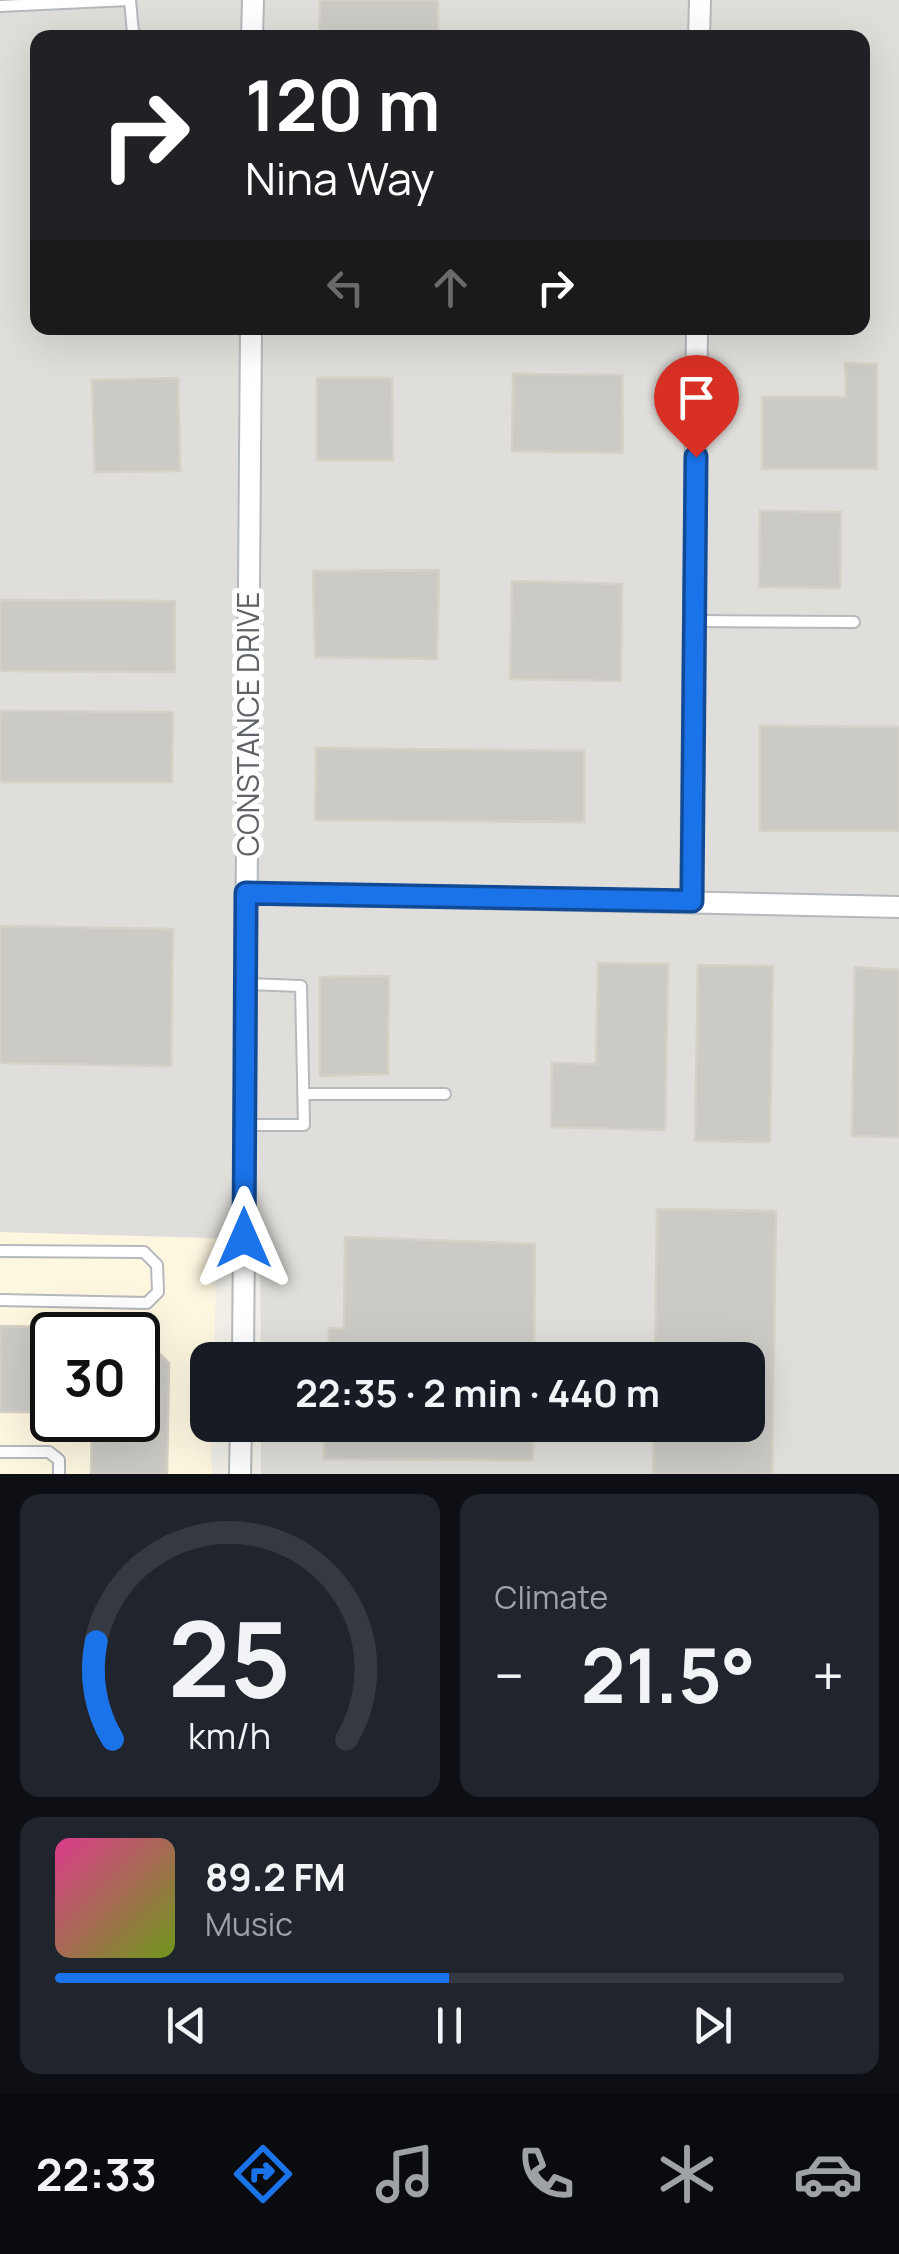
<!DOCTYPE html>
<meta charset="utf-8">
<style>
body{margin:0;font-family:Manrope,sans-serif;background:#20242c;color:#f1f3f6;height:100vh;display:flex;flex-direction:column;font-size:38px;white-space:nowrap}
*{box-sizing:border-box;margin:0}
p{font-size:32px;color:#9ea1a6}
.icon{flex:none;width:55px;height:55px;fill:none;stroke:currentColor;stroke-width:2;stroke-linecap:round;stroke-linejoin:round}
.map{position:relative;height:1474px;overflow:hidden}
.panel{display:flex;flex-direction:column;gap:20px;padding:20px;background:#0d0f14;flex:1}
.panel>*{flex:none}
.banner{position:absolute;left:30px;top:30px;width:840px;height:305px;border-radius:20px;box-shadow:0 10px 40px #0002;background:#202124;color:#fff;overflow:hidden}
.speed{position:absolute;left:30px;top:1312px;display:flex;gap:20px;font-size:50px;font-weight:700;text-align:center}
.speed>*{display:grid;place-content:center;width:130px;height:130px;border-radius:50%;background:#171b24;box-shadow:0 10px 40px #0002;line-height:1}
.speed .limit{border:5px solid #111;border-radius:15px;background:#fff;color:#111}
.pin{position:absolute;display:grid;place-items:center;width:85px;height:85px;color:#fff;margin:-102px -42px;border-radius:50% 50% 50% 0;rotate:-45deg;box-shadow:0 0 10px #0007}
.pin .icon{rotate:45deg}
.me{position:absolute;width:110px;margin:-55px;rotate:0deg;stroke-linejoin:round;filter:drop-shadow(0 0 8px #0008)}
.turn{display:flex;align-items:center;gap:35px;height:210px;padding:0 50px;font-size:45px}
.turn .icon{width:130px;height:130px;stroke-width:2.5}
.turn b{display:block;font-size:70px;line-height:85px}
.lanes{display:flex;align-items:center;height:95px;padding:0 50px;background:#0003;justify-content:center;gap:50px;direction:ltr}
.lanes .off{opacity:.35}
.big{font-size:75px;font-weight:700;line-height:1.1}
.panel .card{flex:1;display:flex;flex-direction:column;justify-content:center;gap:15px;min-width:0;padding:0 35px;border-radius:20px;background:#20242c}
.panel .dial{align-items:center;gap:0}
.dial svg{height:260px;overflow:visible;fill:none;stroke:#363941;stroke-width:7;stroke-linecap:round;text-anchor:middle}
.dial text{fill:#f1f3f6;stroke:none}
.song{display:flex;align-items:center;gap:30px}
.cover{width:120px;height:120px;border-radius:15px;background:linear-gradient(135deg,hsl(330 70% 55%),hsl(80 70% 35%))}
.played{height:10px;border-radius:5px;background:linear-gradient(90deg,#1a73e8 50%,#363941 50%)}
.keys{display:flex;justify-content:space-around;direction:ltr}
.heat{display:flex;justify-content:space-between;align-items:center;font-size:55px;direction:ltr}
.panel .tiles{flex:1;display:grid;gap:20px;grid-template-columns:1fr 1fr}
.card:last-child{grid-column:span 2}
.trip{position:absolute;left:190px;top:1342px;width:575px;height:100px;border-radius:20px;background:#171b24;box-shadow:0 10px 40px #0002;font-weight:700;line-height:100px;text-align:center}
.tabs{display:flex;height:160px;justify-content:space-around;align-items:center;background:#090b0e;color:#9ea1a6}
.tabs .icon{width:70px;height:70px}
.tabs .selected{color:#1a73e8}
.tabs b{font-size:45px;color:#f1f3f6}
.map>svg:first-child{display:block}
.commercial{fill:#fef7e0;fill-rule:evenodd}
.industrial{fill:#e0deda;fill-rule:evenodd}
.building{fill:#cccac5;stroke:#d6d1c6;stroke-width:2.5}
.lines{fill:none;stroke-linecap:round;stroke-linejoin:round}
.service-casing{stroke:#b5b8bc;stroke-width:14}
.minor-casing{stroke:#b5b8bc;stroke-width:24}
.service{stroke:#fff;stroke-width:10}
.minor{stroke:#fff;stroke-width:20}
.route-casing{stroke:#114b97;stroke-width:25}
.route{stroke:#1a73e8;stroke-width:18}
.labels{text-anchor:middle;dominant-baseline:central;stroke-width:10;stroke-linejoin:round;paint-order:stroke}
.street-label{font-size:30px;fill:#5f6368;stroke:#fff}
</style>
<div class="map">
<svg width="899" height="1474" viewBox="0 0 899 1474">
<rect width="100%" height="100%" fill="#f1efe8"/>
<path class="commercial" d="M0 1232 217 1239 214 1360H208L212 1474H0ZM52 1335H138V1420H52Z"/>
<path class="industrial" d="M0 0H899V1474H261V1425H748V1360H261L260 1239 0 1232ZM38 38H862V328H38Z"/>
<path class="building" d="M320 0H438V38H319Z
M845 363 877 364V469H762V397H846Z
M513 374 622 375 623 453 512 451Z
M178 378 180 471 95 472 92 380Z
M317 378H392L393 460H317Z
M760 511 841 512 840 588 759 587Z
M439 570 437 659 315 657 313 571Z
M512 581 622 584 621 681 510 679Z
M0 600 175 601V672L0 671Z
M0 711 173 712 172 782H0Z
M760 726 899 727V831H760Z
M316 748 584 751V822L315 820Z
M0 926 173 929 171 1066 0 1063Z
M598 963 668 964 665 1130 551 1127 552 1063 596 1064Z
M698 965 773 966 770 1142 695 1141Z
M855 967 899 970V1137L852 1136Z
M389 976 388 1074 320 1076V977Z
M657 1209 776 1211 772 1474H653L654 1425H748V1360H655Z
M345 1237 535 1244 534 1360H328L329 1328 344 1329Z
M0 1326 52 1327V1393H44L43 1412H0Z
M138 1332 169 1363 167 1474H91L92 1420H138Z
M325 1425H533V1460L324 1459Z"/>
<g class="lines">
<defs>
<path id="service" d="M130 0 133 33 141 38
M0 6 129 0
M694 621 854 622
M303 1094H445
M246 1125H304L301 986 246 984
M0 1251 144 1252 157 1265 158 1292 147 1303 0 1300
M0 1452H49L59 1460V1474"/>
<path id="minor" d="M252 38 253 0
M699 38 700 0
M246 893 899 907
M691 901 697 328
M243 1360 251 328
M240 1474 241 1425"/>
</defs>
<use href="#service" class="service-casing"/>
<use href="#minor" class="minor-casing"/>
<use href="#service" class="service"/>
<use href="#minor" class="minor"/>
</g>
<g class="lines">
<defs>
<path id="route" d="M244 1238 246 893 692 901 696 457"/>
</defs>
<use href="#route" class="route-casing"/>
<use href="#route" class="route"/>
</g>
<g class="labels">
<g class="street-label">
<text transform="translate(247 724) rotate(-90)">CONSTANCE DRIVE</text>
</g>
</g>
</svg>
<div class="speed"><div class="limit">30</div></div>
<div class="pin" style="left:696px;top:457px;background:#d93025"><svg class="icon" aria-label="arrive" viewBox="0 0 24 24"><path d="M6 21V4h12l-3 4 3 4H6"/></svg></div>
<svg class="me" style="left:244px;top:1238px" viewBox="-20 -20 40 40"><path d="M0-17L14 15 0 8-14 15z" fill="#1a73e8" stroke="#fff" stroke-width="4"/></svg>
<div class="trip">22:35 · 2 min · 440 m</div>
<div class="banner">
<div class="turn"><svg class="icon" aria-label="right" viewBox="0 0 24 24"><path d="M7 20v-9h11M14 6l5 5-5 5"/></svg><div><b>120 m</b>Nina Way</div></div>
<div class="lanes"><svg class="icon off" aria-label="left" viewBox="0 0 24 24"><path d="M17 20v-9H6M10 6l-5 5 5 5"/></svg><svg class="icon off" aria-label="ahead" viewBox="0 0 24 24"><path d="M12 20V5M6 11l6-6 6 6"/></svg><svg class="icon" aria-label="right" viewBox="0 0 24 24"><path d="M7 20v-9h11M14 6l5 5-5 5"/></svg></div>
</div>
</div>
<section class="panel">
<div class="tiles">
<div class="card dial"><svg viewBox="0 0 100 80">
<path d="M14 69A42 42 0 1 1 86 69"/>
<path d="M14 69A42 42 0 0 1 9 39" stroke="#1a73e8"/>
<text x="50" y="56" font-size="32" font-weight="700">25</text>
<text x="50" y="72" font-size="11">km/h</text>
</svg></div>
<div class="card"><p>Climate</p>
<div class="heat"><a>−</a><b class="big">21.5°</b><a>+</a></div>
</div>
<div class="card">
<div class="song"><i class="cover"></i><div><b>89.2 FM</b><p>Music</p></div></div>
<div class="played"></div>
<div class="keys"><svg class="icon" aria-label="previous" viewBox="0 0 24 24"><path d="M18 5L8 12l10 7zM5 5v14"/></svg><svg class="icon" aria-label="pause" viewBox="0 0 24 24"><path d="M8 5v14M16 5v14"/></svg><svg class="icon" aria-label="next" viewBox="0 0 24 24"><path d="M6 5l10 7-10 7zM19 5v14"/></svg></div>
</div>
</div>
</section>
<nav class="tabs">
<b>22:33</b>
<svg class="icon selected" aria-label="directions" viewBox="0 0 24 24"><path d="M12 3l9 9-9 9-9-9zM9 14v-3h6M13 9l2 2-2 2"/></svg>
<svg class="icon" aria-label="music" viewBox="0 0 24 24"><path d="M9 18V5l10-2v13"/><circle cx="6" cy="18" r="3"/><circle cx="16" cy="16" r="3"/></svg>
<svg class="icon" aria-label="phone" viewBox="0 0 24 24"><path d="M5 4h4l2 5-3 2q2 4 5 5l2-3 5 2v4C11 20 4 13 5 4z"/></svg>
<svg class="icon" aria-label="climate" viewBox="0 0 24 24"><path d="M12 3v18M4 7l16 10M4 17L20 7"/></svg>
<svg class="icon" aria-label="car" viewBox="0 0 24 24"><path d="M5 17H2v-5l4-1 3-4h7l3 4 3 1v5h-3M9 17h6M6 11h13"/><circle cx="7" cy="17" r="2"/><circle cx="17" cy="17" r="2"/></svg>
</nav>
